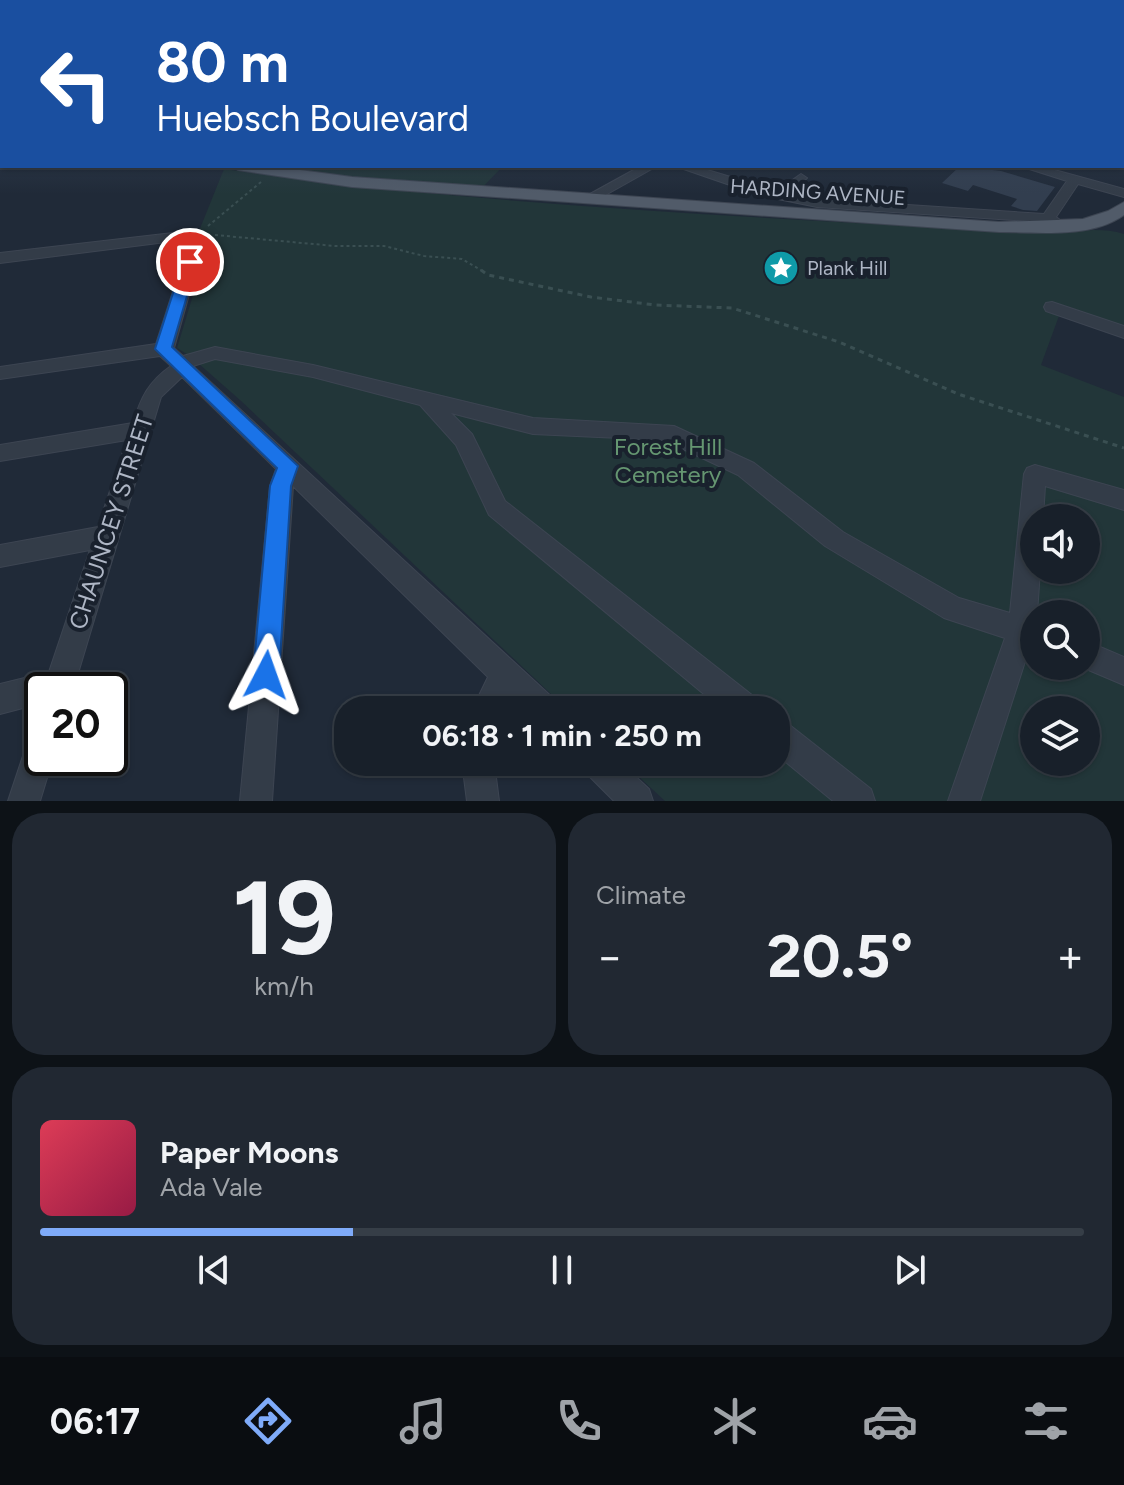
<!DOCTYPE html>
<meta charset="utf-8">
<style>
body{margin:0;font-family:Figtree,sans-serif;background:#212832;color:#f1f3f6;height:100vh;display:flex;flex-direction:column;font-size:30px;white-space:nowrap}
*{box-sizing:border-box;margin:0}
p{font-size:26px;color:#9fa3a8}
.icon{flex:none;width:44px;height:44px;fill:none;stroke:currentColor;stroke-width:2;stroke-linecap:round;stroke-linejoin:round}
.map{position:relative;height:801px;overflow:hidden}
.panel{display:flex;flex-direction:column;gap:12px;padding:12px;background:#0d1217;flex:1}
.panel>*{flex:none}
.banner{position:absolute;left:0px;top:0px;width:1124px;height:168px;box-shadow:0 2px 6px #0004,0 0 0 2px #363e47;background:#1a4fa0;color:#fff;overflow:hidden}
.tools{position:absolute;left:1020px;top:504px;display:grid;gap:16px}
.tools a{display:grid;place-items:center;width:80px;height:80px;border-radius:50%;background:#18202a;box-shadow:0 2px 6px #0004,0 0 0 2px #363e47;font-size:40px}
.speed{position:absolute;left:24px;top:672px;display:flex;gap:16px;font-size:40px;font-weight:700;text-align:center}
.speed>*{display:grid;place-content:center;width:104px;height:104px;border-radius:50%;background:#18202a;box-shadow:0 2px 6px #0004,0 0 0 2px #363e47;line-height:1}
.speed .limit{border:4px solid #111;border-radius:12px;background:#fff;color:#111}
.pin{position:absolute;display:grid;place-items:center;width:68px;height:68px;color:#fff;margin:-34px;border:4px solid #fff;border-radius:50%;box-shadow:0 2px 8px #0007}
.me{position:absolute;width:88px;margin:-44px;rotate:4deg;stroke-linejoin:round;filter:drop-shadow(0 0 6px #0008)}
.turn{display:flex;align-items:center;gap:28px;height:168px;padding:0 24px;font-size:36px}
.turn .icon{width:104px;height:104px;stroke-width:2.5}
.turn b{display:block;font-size:56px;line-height:68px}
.big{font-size:60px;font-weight:700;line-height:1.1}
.panel .card{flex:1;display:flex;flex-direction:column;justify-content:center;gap:12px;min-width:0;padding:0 28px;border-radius:32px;background:#212832}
.panel .dial{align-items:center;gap:0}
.dial b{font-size:104px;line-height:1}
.song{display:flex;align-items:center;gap:24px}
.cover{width:96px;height:96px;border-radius:12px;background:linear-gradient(135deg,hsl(350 70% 55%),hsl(340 70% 35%))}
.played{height:8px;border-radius:4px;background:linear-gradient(90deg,#7fabf9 30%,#363e47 30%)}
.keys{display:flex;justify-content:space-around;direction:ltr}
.heat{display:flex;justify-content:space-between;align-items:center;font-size:44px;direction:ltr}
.panel .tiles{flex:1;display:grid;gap:12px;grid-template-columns:1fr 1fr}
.card:last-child{grid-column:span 2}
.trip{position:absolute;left:334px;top:696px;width:456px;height:80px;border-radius:32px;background:#18202a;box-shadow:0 2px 6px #0004,0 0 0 2px #363e47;font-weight:700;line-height:80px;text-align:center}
.dock{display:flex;height:128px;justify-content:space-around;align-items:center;background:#0a0d11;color:#9fa3a8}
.dock .icon{width:56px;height:56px}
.dock .current{color:#7fabf9}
.dock b{font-size:36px;color:#f1f3f6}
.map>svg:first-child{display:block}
.green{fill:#223639;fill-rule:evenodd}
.building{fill:#323e4f}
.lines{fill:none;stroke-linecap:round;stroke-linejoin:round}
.minor-casing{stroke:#3d4552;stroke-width:2}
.major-casing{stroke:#3d4552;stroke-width:2}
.path-far1{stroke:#3a4f52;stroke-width:2;stroke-dasharray:3 3;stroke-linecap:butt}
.path{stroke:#3a4f52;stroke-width:3;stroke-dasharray:5 5;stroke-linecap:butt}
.minor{fill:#333c48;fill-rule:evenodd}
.major{fill:#515b69;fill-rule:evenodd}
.route{fill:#1a73e8;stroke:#114b97;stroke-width:2}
.labels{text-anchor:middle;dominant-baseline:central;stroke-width:8;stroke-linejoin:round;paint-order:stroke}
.far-street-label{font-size:20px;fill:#aeb6c5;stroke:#19212d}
.far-poi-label{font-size:20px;fill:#aeb6c5;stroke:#19212d;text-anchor:start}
.park-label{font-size:24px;fill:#659671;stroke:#19212d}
.street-label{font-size:24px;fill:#aeb6c5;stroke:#19212d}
</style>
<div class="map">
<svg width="1124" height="801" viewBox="0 0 1124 801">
<rect width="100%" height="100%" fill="#202a38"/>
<path class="green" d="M238 166H503L479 191Z
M224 169C492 207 764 217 1034 233 1064 234 1096 225 1124 234V326L1063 305 1041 365 1124 397V801H665L623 762H776V710H568L240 400 190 356 177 348 207 249 206 236 199 231ZM1034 518H1086V570H1034ZM1034 614H1086V666H1034ZM1034 710H1086V762H1034Z"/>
<path class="building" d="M960 166 1001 171 1055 187 1037 211 1023 210 1011 206 1017 199 973 185 968 191 942 183Z"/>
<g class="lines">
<defs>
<path id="minor" d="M1122 89H1124V95H1122Z
M1122 113H1124V120H1122Z
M641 166H657L593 202 581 199Z
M675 166H694L777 191 801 174 807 178 790 193 817 199 1044 214 1067 181 1020 166H1040L1124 189V197L1078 184 1056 217 1068 226 1061 230 1045 222 817 207 759 195Z
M199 230 206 234 174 348 183 356 215 347 313 365 533 418 674 426 754 463 843 532 959 598 1010 613 1024 474 1027 468 1035 465 1124 490V510L1045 486 1043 518H1034V570H1040L1037 614H1034V647L1030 646 980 801H948L1005 638 944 618 825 546 738 475 664 440 533 434 451 413 472 434 505 501 757 699 761 710H723L489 515 456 445 420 405 313 377 215 359 193 366 515 663 554 699 558 710H522L509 697 503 710H472L488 677 293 486 272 801H240L270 486 276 469 182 377 161 397 73 690H42V703L0 714V684L49 672 90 550 0 567V545L98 527 127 440 0 461V445L133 423C141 398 148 382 171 366L160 356 0 379V367L156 344 190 239 0 263V253Z
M1052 302 1124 326V338L1046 311 1044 307 1046 303Z
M1086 641 1124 657V685L1079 666H1086Z
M776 719 787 723 871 789 875 801H833L776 754Z
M42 727V758H53L40 801H8L31 732Z
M462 762H494L499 801H467Z
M581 762H620L649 789 653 801H614L586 773Z"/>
<path id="major" d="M0 129H2V137H0Z
M231 166H270L352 177 999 222 1083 219 1108 211 1124 202V215C1091 239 1037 232 999 232L352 187 238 170Z"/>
</defs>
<use href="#minor" class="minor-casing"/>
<use href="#major" class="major-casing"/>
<path class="path-far1" d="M208 226 261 182
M215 235 335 246H384L424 256 462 259 484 272"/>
<path class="path" d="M481 270 488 275 591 297 655 305 732 308 839 342 958 394 1124 448"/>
<use href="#minor" class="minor"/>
<use href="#major" class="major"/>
</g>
<linearGradient id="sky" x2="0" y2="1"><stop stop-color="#12171f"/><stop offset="0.42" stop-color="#3c4a5e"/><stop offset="1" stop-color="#3c4a5e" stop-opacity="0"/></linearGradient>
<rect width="1124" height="194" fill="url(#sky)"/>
<path class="route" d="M190 258 197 262 172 347 298 466 291 486 279 675 275 684 266 688 257 684 253 675 270 486 277 468 155 349 183 262Z"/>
<defs>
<symbol id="sight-disc" viewBox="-11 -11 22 22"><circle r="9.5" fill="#0f9aa8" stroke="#19212d"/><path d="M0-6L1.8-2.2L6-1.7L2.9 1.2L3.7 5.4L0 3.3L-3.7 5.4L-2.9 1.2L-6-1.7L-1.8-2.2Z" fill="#fff"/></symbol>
</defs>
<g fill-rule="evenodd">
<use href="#sight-disc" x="761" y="248" width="40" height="40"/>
</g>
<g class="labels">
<g class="far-street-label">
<text transform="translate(818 192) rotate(4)">HARDING AVENUE</text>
</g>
<g class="far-poi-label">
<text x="807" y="268">Plank Hill</text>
</g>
<g class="park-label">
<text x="668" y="446">Forest Hill<tspan x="668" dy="28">Cemetery</tspan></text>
</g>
<g class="street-label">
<text transform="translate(111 522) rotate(-72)">CHAUNCEY STREET</text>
</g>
</g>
</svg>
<div class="tools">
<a><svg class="icon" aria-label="sound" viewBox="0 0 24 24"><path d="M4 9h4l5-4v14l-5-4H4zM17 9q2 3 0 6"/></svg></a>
<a><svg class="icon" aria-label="search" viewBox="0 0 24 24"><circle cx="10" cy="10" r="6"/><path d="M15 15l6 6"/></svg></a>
<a><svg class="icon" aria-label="layers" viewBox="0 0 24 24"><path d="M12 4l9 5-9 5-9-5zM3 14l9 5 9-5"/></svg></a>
</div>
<div class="speed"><div class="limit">20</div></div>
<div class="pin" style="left:190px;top:262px;background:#d93025"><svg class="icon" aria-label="arrive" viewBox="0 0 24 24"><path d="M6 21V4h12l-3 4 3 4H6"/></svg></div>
<svg class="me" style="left:266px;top:675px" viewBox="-20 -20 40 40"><path d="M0-17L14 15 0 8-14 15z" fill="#1a73e8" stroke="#fff" stroke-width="4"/></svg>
<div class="trip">06:18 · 1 min · 250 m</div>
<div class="banner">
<div class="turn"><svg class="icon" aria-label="left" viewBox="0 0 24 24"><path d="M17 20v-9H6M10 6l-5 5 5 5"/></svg><div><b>80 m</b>Huebsch Boulevard</div></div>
</div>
</div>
<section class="panel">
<div class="tiles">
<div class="card dial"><b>19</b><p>km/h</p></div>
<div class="card"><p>Climate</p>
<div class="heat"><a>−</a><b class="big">20.5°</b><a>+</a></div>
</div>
<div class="card">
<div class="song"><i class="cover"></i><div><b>Paper Moons</b><p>Ada Vale</p></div></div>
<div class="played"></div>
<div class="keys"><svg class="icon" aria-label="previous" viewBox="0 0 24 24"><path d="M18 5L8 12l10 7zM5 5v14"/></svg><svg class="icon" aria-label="pause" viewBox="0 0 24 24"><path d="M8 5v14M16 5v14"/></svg><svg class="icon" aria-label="next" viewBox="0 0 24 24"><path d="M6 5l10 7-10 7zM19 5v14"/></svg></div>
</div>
</div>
</section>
<nav class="dock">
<b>06:17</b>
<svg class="icon current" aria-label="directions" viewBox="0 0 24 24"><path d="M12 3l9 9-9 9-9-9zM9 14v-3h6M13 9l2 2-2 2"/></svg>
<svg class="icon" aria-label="music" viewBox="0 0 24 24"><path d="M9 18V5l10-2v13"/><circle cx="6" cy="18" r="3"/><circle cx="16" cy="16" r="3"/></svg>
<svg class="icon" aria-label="phone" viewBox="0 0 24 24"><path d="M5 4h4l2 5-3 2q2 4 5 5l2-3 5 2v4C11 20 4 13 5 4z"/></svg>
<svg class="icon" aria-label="climate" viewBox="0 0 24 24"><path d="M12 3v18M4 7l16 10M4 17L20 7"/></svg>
<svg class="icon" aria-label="car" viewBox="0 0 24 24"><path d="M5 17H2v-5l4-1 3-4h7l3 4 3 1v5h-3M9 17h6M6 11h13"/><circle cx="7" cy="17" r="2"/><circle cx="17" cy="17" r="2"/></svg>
<svg class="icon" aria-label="filters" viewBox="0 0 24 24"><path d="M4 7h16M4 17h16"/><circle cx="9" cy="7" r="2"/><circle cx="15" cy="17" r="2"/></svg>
</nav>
